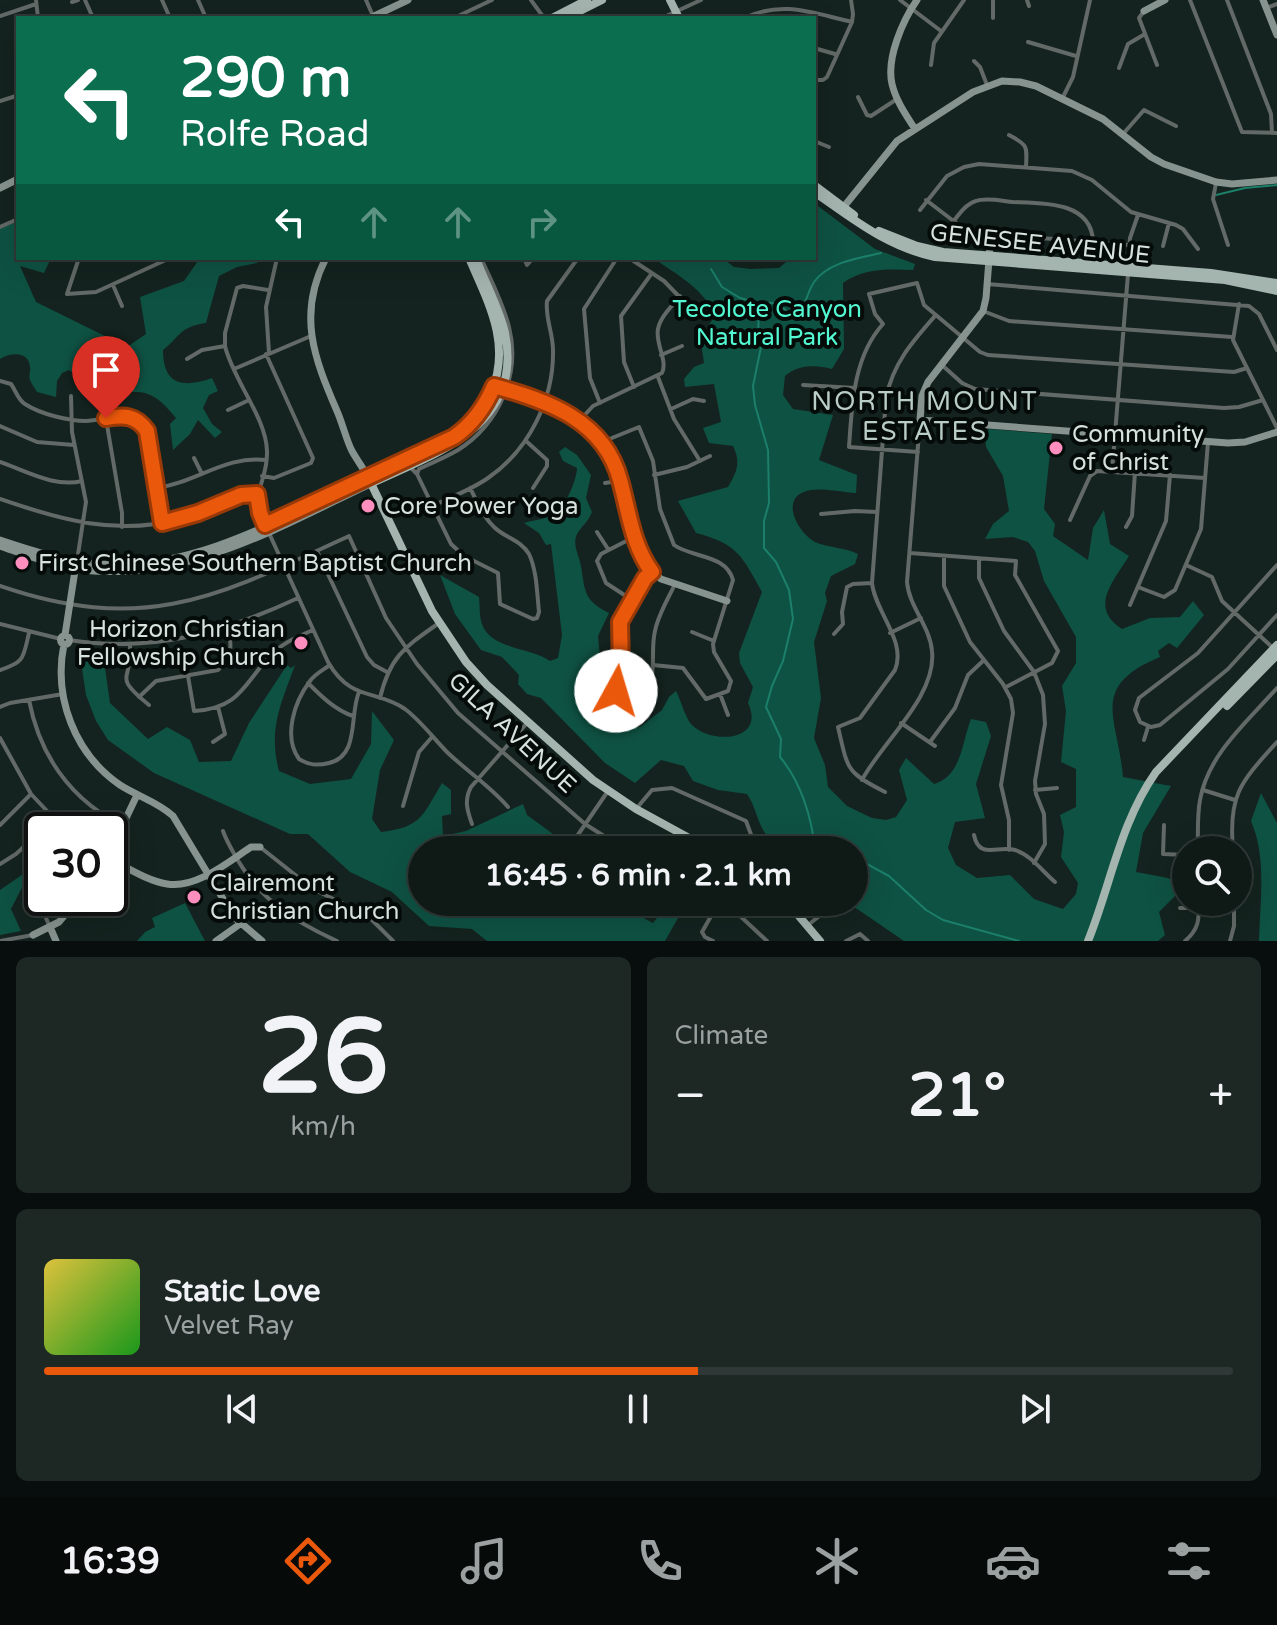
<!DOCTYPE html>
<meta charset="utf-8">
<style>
body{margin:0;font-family:"Varela Round",sans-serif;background:#1d2724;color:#f1f3f6;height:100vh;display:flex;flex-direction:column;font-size:30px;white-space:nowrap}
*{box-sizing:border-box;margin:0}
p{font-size:26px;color:#9ba1a1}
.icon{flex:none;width:44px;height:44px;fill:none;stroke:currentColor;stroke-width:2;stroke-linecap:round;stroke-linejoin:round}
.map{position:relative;height:941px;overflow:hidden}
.drawer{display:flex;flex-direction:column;gap:16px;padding:16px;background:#080e0d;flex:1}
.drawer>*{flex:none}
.top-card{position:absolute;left:16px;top:16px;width:800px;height:244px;border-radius:0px;box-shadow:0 8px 32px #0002,0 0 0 2px #2f3836;background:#0b6e4f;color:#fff;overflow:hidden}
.controls{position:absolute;left:1172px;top:836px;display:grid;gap:16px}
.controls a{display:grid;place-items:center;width:80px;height:80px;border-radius:50%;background:#0f1a17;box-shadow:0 8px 32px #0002,0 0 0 2px #2f3836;font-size:40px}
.speed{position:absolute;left:24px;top:812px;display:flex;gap:16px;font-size:40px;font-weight:700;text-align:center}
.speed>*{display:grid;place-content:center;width:104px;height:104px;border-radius:50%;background:#0f1a17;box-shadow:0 8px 32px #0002,0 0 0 2px #2f3836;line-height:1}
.speed .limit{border:4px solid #111;border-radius:12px;background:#fff;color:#111}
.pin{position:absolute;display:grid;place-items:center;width:68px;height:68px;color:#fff;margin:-82px -34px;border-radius:50% 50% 50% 0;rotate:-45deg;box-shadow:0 0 8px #0007}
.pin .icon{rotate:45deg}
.me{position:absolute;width:88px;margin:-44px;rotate:6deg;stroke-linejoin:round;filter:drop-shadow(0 0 6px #0008)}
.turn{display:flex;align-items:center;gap:28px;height:168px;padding:0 32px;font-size:36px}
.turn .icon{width:104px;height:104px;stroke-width:2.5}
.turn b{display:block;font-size:56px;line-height:68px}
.lanes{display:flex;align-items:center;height:76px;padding:0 32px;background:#0003;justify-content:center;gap:40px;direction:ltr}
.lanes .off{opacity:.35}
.big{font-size:60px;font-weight:800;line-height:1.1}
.drawer .card{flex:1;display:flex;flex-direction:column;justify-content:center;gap:12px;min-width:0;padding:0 28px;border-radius:12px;background:#1d2724}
.drawer .dial{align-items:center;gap:0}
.dial b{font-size:104px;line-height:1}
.song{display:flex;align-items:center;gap:24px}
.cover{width:96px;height:96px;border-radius:12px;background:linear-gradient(135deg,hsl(50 70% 55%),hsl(120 70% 35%))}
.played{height:8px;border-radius:4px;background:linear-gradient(90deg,#ea580c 55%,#2f3836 55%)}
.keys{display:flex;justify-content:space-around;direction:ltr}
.heat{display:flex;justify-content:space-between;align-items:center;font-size:44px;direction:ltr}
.drawer .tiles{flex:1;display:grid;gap:16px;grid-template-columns:1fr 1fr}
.card:last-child{grid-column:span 2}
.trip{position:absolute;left:408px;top:836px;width:460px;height:80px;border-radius:40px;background:#0f1a17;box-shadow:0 8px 32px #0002,0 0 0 2px #2f3836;font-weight:800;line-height:80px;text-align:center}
.tabs{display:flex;height:128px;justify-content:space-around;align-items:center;background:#060a09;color:#9ba1a1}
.tabs .icon{width:56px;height:56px}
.tabs .on{color:#ea580c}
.tabs b{font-size:36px;color:#f1f3f6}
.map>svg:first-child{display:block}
.green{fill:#0e5243}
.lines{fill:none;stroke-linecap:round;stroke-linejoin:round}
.stream{stroke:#1c7f69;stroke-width:2}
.street{stroke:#626966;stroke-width:4}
.secondary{stroke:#87938f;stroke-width:7}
.primary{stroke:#a4b4af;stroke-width:8}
.route-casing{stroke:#983908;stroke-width:20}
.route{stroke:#ea580c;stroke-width:14}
.poi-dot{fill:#fd8ebe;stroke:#050b09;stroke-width:3}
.labels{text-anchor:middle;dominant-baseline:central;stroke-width:8;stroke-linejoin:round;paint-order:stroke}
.street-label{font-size:24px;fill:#d7e1dd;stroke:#050b09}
.park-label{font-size:24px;fill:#53f9d2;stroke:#050b09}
.poi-label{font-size:24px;fill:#d7e1dd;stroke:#050b09;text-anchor:start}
.neighbourhood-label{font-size:26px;letter-spacing:2px;fill:#b9ccc5;stroke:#050b09}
</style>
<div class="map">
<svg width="1277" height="941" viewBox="0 0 1277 941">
<rect width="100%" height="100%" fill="#14231f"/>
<path class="green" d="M814 203 875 249 915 264 913 270C889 269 863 268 843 283L844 349 832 369C815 365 799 364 785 376L783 395 793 409 833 415 819 460 857 475 856 493C842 492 825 488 811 490 778 495 796 531 815 542 829 548 844 547 858 554L855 564 831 576 825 593 827 601 814 642 821 698 814 738 825 765 828 787 847 806 872 818 886 820 896 817 907 800 899 770 906 758 934 784C962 776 962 741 971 719L986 722 991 736 976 784 985 818 955 822 948 848 956 865 977 878 1010 875 1034 899 1063 909 1076 894 1078 883 1061 857 1064 832 1060 815 1076 807V769L1061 762 1066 711 1062 686 1076 663V637L1044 581 1035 551 1028 542 1013 537 985 539 993 524 1009 511 1003 476 986 447 985 436 989 429 1052 434 1044 509 1055 524 1053 536 1088 560 1093 528 1104 510 1110 544 1129 556C1114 581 1088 607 1122 629L1150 618 1180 617 1193 601 1204 615 1177 648 1169 643 1158 651 1160 657C1088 687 1118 717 1123 777L1171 786 1143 833 1136 872 1168 878 1179 884 1176 895 1159 912 1165 935 1158 941H904L847 902H854V850H778C774 843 770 839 765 833 757 822 756 807 747 794L718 790 693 781 684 766 661 760 635 783 605 763 541 698 527 694 518 684 519 675 502 657 481 650 455 614 440 575 479 597C480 605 479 616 482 624 490 649 532 648 550 661L558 658 562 635 551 544 546 545 539 533 524 523C533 520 547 519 555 514 565 508 577 479 577 468L563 461 559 452 565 447 577 455 591 475 586 498 592 512C587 524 582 525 577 534 572 545 579 555 581 566 585 591 584 601 609 613L598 636 602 678 598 689V700L605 717 626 728 640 727 662 710 669 697 676 691C681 700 685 718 692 725 712 745 766 741 748 703L753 687 740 663 739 653 762 592C742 556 738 544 696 533L678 501 728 487C737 472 741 462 733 446L709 443 703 428 721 422 714 384 685 387 684 379 694 367 704 363 700 336 714 318C709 291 674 273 653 258H722L734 267 751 269 779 268 791 258H814Z
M18 221V258H51L44 273 20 266 36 302 127 347 146 334 140 297 184 281 200 258H259L257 263 237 267 219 276 206 323C179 327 181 336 163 350 163 386 184 388 212 378L218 391 209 395 203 408 212 424 222 432 215 438 198 420 190 434 173 450 170 424 176 418C160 399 149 387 121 394 110 396 102 402 90 400 87 385 82 378 69 370L62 373 57 381 56 397 37 392C35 388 32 385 30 380 28 375 31 373 30 367 29 351 11 352 0 359V229Z
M104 661 110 703 148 739 167 727 190 740 199 762 231 761 249 723 287 665 291 668 295 665C281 704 268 729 279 771L310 784 351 779 371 744 372 711 394 740 380 770 372 819 381 832C422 827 422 816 442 783L451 790V814L442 816 443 836 466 831 523 804 527 815 553 834 548 850H422V902H563L569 912 591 915 603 902H628L626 909 653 923 669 902H687L665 941H487L472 929 429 926 392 892 350 872 308 834H290L154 773 108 740 96 721 86 695 81 662Z
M1261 793 1277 823V941H1259C1260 902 1267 858 1251 821Z
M32 868 11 909 21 931 0 935V890Z
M185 903 205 941H137L145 932 155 927 152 918Z"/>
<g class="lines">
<path class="stream" d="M1216 195 1245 188 1277 185
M711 269 722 287 740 298 763 304
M815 850C812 818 801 782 780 757L781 739 766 707 772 686 783 661 793 619 789 590 776 562 764 548V521L769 503 768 450 755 405 753 386 762 342 758 335 759 311 763 304C777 301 779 305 789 313L800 312C806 303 808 291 814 282 828 262 859 258 881 253
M854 857 889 876 926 910 943 920 1019 941"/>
<path class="street" d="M36 0 38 18
M85 0 93 18
M162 0 170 18
M198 0 206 18
M366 0 373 16
M531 0 544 18
M900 0 941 31
M993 0V18
M1027 0 1029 6
M1190 0 1242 132 1277 133
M1227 0 1271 114 1272 133
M72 2 78 0
M1266 8 1277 4
M1144 11 1139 18 1157 65
M0 16 36 4
M454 18 492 0
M662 18 701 0
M744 18C783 0 812 13 852 22
M1028 42 1076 56
M814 48 835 54
M974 61 980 67 987 85
M931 65 934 43 964 0
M1119 68 1128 44 1145 34
M814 80H823L827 77 852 22 853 14 851 0
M18 91 16 96 18 111
M858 97 867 115 871 116 897 99
M1062 99 1073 77 1090 0
M0 101 16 96
M1123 134 1144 110 1176 126
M1009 135C1028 145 1027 146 1026 167
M814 141 829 147
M1216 183 1213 199 1228 245
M926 200 968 232 1128 245
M920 210 947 176 964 167 979 164 1072 171 1092 180 1131 212 1176 225 1183 229 1198 249
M953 222C959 214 966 204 976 201 986 197 1002 201 1013 202 1042 203 1091 201 1093 241
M0 227 18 219
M1163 246 1169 223
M79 258 67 294 96 292 170 258
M524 258 527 265 533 258
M629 258 664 281 694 312
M432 259 434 258
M1128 265 1130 238 1138 215
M987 284 1249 306 1259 314 1277 350
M113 285 122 306
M1239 304 1233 340 1277 428
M983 311 1009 321 1232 337
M269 353 266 307 277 258
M661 355 682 346
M187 359 202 350 225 346
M943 366 962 383 975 389 1224 408 1239 407 1263 400
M234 369 311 336
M658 377 674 419 700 461
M0 381 11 384C16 391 18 400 25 404 40 414 69 421 86 421 118 419 151 405 150 453L162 523
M803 385 855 388
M634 387 624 362 621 316 652 273
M71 396 72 432 86 502 77 561
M600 403 590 378 584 309 617 258
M671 409 693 399 704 401
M228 410 247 401
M106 419 122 513V527
M580 420 593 406 662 373C668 360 655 344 658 329 660 317 673 305 680 296
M0 426 37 442 74 445
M526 441 547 460V466L533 488
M602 442 639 427 653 461 660 509 674 545C692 558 726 554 733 580L713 644 714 652 731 681 728 691 706 699 683 668 653 665
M918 452 849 447C852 406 853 357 883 324L875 314 869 294 917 283 924 305 980 352 988 355 1234 372 1247 368
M194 458 202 474
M0 462C26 471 55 488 82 481
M409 466 417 474 451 544 464 556 498 573 500 604 533 619 537 618
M1112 471 1128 274
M417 474 419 469C432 463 446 457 458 450 499 424 521 374 509 327 503 303 491 280 481 258
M654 475 687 467 710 456
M262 476 274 478 311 463 313 458 266 354
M605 483 618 481
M156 488C195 483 226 455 266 460
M470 488C477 501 483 517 494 527 505 538 521 540 529 554 537 571 537 594 539 612L537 618
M0 499C61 520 117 536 181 519 207 512 231 493 257 494
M432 506C451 497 471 490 488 478 529 450 554 399 553 350 553 333 545 318 547 301L578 258
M821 514 855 511 877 512
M1070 520 1090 476 1097 471 1205 478
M265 525C249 489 268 483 267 451 266 417 233 380 225 346V333L237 288 243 286 268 290
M1126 527 1132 516 1135 472
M597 532 608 549
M269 533 328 662C351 702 376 689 405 709 421 721 434 739 448 753 467 771 491 787 508 807
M317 551 367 657 374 665 387 672
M910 553 1016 561 1015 575 1058 651 1052 663 1006 687
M944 556V586L970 642 1003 684 1011 699 1013 713 1001 785 1009 820V850
M979 558V578L1004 631 1034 672 1043 695 1045 724 1035 781 1036 794 1044 814 1045 844 1034 863
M1186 565 1212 577 1222 601 1272 647
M1277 565 1198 653 1139 698 1135 710 1140 722 1151 727 1160 725 1228 669 1277 615
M652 572C642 579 621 615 619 627 617 641 623 657 621 672 619 685 613 689 623 701H637C661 683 649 656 655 631 658 615 668 599 675 584
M0 586C146 636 219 596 349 536L386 618 417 664 458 713 585 824 626 850
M1138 587 1164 597 1175 590 1201 529 1208 442
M632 600 606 583 597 561 601 554 634 537
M1130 605 1166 521 1170 475
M0 624 61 639
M692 632 714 641
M890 633 921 618
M834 634 843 624 842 612 847 587 853 584 872 583
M69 640C153 653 223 633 298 598
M130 646C133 682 111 674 149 705
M330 665C323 670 315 674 310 681 294 702 283 737 299 759 309 765 317 766 329 763 360 756 349 715 359 692
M0 670C25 662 23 658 29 633
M188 676 194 711C243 708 244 681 274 652 285 642 299 636 313 630
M308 683C321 696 335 710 353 716
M720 694 728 715
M139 697 156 681 218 670C232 657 233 645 227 628
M380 698C390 656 405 647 439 623
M29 700C40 757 71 799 122 826
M0 707 10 703 63 694
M901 723 935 746
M0 738 31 794 65 830
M1144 740 1148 727
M213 742 225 734 218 707
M930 742 955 708 968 675 984 660
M862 780C882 742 937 696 932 651 930 626 909 607 907 582L920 421
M1035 790 1057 788
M1203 790 1235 800
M885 792C845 772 848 769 838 727L860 718 895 670C907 641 875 612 872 583L886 398C893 363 913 341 935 316
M403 806 419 752 432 737
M636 809 652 790 672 788 746 821 753 840 751 850
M472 824C467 810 464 800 471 787L527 723
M0 825 31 794
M1164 825 1163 854 1186 855
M223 831C226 840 232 850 237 859 262 901 293 921 337 941
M974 835C979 860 998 845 1015 850 1031 855 1043 872 1055 882
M260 847 313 889 368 916 393 941
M573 850V842L608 791
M1198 850C1198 833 1197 816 1200 800 1208 754 1248 721 1277 688
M1233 850C1228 794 1241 782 1277 742
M0 864 16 854 53 820
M42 897V909L50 927
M720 902 738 914 767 941
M1180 908H1199
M808 925 827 910
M0 941 33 935
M713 941 705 937 702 932 719 902
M846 941 860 934 868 941
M1185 941C1199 929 1199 920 1199 902
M1230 941 1234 926V902"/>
<path class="secondary" d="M1263 0 1277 35
M1144 11 1165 0
M370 18 408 0
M915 129C906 115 896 101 892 84 886 58 903 20 917 0
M0 188 18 179
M842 209 897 141 973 92 1002 81 1020 82 1036 86 1103 119 1151 157 1164 164 1216 182 1232 184 1277 180
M991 234 986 298 983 311 928 382 922 396 920 420 1228 443 1245 442 1277 432
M498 387C524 396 556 402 578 419 639 464 614 545 661 579L727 601
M0 540C33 551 66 562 101 564 196 571 285 516 368 477 363 468 357 460 352 451 347 442 342 422 337 411 314 358 297 314 326 258
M0 546C23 554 46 563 70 568 178 587 277 528 370 484
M65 635 76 564
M60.5 640a4.5 4.5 0 1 1 9 0a4.5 4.5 0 1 1-9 0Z
M64 644C53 698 75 754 120 785 137 796 158 802 173 816L234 917 262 941
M110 852 137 795
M110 859C128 868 148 881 167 884 196 889 228 862 251 847H260
M50 927 56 941
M33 935 59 922 79 898
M216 941 240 924"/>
<path class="primary" d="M670 0 679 18
M552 18 587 0
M566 18 602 0
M814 185 854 215
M814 192C853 219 887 247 935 257L1225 280 1277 291
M879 231 917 246 943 252 1211 273 1277 283
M469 258C488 302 512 344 491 393 484 410 472 425 457 435 430 453 397 464 368 477L432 611 466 662 487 685 593 780 636 809 711 850
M370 484C436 453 524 427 505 333 499 307 485 283 476 258
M1227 706 1277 655
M787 902 820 941
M1088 941C1111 884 1120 823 1156 772L1277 645"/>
</g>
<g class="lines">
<defs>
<path id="route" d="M106 418C124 415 136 415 147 431L162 523 198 513 241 495 257 494 260 513 265 525 454 437C473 424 485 407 494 386 548 401 604 420 620 480 629 512 632 545 652 572L645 578 620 622 621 669 616 691"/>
</defs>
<use href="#route" class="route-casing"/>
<use href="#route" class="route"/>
</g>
<g class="poi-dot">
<circle cx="1056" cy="448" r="8"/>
<circle cx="368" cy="506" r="8"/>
<circle cx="22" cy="563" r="8"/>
<circle cx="301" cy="643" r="8"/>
<circle cx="194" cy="897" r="8"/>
</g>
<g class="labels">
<g class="street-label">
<text transform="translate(1040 244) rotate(6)">GENESEE AVENUE</text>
<text transform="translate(512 733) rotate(43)">GILA AVENUE</text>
</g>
<g class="park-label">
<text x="767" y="309">Tecolote Canyon<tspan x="767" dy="28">Natural Park</tspan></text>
</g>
<g class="poi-label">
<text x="1072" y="434">Community<tspan x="1072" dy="28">of Christ</tspan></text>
<text x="384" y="506">Core Power Yoga</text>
<text x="38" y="563">First Chinese Southern Baptist Church</text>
<text x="285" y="629" text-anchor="end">Horizon Christian<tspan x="285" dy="28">Fellowship Church</tspan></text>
<text x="210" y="883">Clairemont<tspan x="210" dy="28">Christian Church</tspan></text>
</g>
<g class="neighbourhood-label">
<text x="925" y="401">NORTH MOUNT<tspan x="925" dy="30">ESTATES</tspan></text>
</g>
</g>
</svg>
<div class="controls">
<a><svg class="icon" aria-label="search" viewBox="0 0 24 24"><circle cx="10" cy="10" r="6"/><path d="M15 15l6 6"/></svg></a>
</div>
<div class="speed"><div class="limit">30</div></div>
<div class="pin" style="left:106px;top:418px;background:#d93025"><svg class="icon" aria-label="arrive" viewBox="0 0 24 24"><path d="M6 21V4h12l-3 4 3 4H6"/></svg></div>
<svg class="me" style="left:616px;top:691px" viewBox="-20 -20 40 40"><circle r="19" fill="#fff"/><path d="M0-13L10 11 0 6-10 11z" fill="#ea580c"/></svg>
<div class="trip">16:45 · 6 min · 2.1 km</div>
<div class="top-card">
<div class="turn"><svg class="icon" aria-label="left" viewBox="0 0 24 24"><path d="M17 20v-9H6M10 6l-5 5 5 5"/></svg><div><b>290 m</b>Rolfe Road</div></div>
<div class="lanes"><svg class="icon" aria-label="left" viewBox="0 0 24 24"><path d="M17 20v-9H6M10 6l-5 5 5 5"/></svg><svg class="icon off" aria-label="ahead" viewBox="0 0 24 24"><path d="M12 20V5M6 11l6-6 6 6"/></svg><svg class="icon off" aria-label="ahead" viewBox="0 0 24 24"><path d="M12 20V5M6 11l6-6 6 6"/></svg><svg class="icon off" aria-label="right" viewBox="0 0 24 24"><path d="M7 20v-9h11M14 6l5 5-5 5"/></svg></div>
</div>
</div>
<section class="drawer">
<div class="tiles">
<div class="card dial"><b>26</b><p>km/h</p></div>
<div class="card"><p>Climate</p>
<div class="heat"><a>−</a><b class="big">21°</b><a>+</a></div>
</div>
<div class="card">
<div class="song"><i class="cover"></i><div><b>Static Love</b><p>Velvet Ray</p></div></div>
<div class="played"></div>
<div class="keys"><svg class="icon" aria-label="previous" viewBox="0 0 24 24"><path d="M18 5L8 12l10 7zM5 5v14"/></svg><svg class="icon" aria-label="pause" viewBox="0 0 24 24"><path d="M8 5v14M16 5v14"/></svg><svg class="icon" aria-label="next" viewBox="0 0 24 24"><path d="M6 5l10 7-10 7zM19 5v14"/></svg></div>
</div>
</div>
</section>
<nav class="tabs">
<b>16:39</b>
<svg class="icon on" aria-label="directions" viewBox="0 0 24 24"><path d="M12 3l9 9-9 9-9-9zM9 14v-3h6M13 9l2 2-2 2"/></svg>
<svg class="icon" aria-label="music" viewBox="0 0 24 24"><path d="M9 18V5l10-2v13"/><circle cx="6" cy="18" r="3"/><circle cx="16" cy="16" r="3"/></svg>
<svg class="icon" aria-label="phone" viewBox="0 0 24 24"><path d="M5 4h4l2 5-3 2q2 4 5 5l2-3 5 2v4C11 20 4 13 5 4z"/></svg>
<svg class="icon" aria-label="climate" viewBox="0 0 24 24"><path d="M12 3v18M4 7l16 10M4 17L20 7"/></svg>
<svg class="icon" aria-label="car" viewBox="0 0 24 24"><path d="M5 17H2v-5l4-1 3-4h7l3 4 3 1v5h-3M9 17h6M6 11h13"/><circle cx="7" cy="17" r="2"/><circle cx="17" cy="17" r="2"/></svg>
<svg class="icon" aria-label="filters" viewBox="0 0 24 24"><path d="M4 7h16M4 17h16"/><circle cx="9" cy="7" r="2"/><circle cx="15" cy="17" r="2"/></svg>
</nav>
